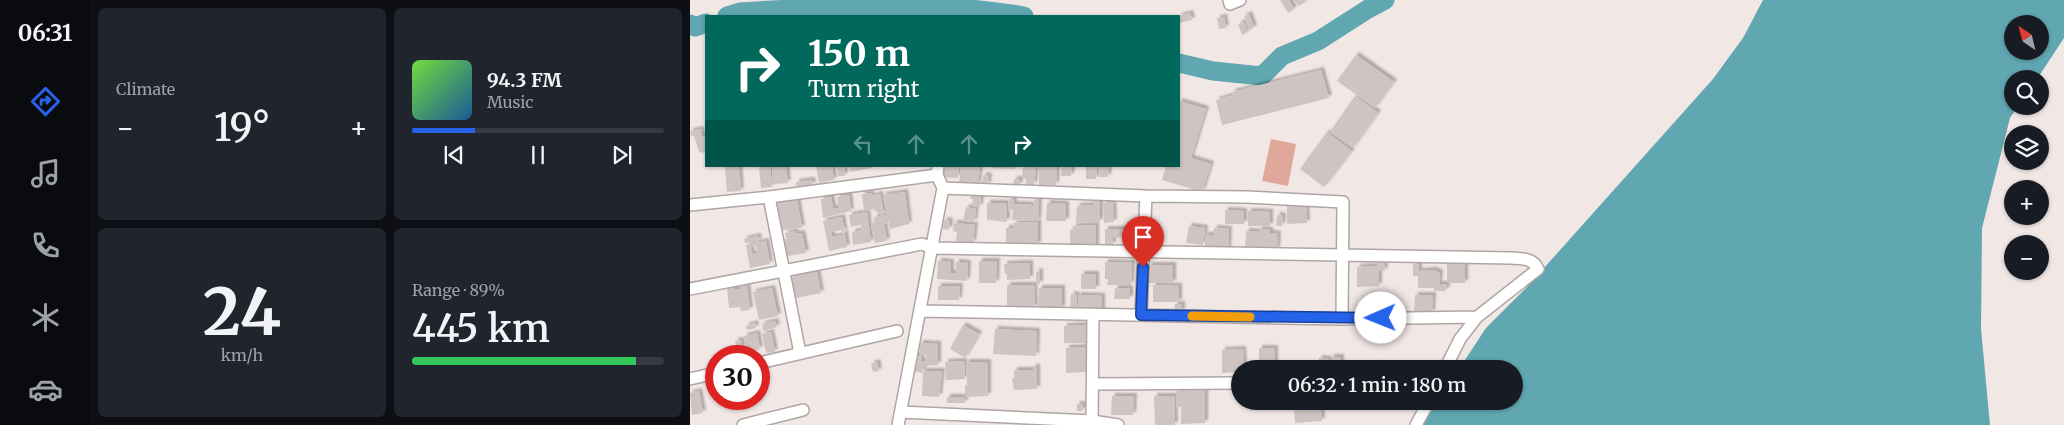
<!DOCTYPE html>
<meta charset="utf-8">
<style>
body{margin:0;font-family:Merriweather,serif;background:#20242c;color:#f1f3f6;height:100vh;display:flex;flex-direction:column;font-size:19px;white-space:nowrap}
*{box-sizing:border-box;margin:0}
p{font-size:16px;color:#9ea1a6}
.icon{flex:none;width:28px;height:28px;fill:none;stroke:currentColor;stroke-width:2;stroke-linecap:round;stroke-linejoin:round}
.map{position:relative;flex:1;overflow:hidden}
.sheet{display:flex;flex-direction:column;gap:8px;padding:8px;background:#0d0f14;width:600px}
.sheet>*{flex:none}
.banner{position:absolute;left:15px;top:15px;width:475px;height:152px;border-radius:0px;box-shadow:0 1px 4px #0004;background:#00695c;color:#fff;overflow:hidden}
.needle{width:32px;rotate:325deg}
.tools{position:absolute;left:1314px;top:15px;display:grid;gap:10px}
.tools a{display:grid;place-items:center;width:45px;height:45px;border-radius:50%;background:#171b24;box-shadow:0 1px 4px #0004;font-size:25px}
.speed{position:absolute;left:15px;top:345px;display:flex;gap:10px;font-size:25px;font-weight:700;text-align:center}
.speed>*{display:grid;place-content:center;width:65px;height:65px;border-radius:50%;background:#171b24;box-shadow:0 1px 4px #0004;line-height:1}
.speed .limit{border:8px solid #d22;background:#fff;color:#111}
.pin{position:absolute;display:grid;place-items:center;width:42px;height:42px;color:#fff;margin:-51px -21px;border-radius:50% 50% 50% 0;rotate:-45deg;box-shadow:0 0 5px #0007}
.pin .icon{rotate:45deg}
.me{position:absolute;width:55px;margin:-28px;rotate:269deg;stroke-linejoin:round;filter:drop-shadow(0 0 4px #0008)}
.turn{display:flex;align-items:center;gap:18px;height:105px;padding:0 20px;font-size:22px}
.turn .icon{width:65px;height:65px;stroke-width:2.5}
.turn b{display:block;font-size:35px;line-height:42px}
.lanes{display:flex;align-items:center;height:48px;padding:0 20px;background:#0003;justify-content:center;gap:25px;direction:ltr}
.lanes .off{opacity:.35}
.big{font-size:38px;font-weight:600;line-height:1.1}
.sheet .tile{flex:1;display:flex;flex-direction:column;justify-content:center;gap:8px;min-width:0;padding:0 18px;border-radius:8px;background:#20242c}
.sheet .dial{align-items:center;gap:0}
.dial b{font-size:65px;line-height:1}
.song{display:flex;align-items:center;gap:15px}
.cover{width:60px;height:60px;border-radius:8px;background:linear-gradient(135deg,hsl(100 70% 55%),hsl(210 70% 35%))}
.played{height:5px;border-radius:2px;background:linear-gradient(90deg,#2563eb 25%,#363941 25%)}
.keys{display:flex;justify-content:space-around;direction:ltr}
.heat{display:flex;justify-content:space-between;align-items:center;font-size:28px;direction:ltr}
.charge{height:8px;border-radius:4px;background:linear-gradient(90deg,#34c759 89%,#363941 0)}
.sheet .tiles{flex:1;display:grid;gap:8px;grid-template-columns:repeat(2,1fr)}
.trip{position:absolute;left:541px;top:360px;width:292px;height:50px;border-radius:25px;background:#171b24;box-shadow:0 1px 4px #0004;font-weight:600;line-height:50px;text-align:center}
main{display:flex;flex:1;min-height:0}
.tabs{display:flex;flex-direction:column;width:90px;justify-content:space-around;align-items:center;background:#090b0e;color:#9ea1a6}
.tabs .icon{width:35px;height:35px}
.tabs .active{color:#2563eb}
.tabs b{font-size:22px;color:#f1f3f6}
.map>svg:first-child{display:block}
.green{fill:#e0a89a}
.water{fill:#60a7b1;fill-rule:evenodd}
.lines{fill:none;stroke-linecap:round;stroke-linejoin:round}
.river{stroke:#60a7b1;stroke-width:19}
.building{fill:#cec5c2;fill-rule:evenodd;filter:url(#shadow)}
.minor-casing{stroke:#afa6a4;stroke-width:14}
.minor{stroke:#fff;stroke-width:11}
.route-casing{stroke:#184099;stroke-width:12}
.route{stroke:#2563eb;stroke-width:9}
.slow{stroke:#f59e0b;stroke-width:9}
</style>
<main>
<nav class="tabs">
<b>06:31</b>
<svg class="icon active" aria-label="directions" viewBox="0 0 24 24"><path d="M12 3l9 9-9 9-9-9zM9 14v-3h6M13 9l2 2-2 2"/></svg>
<svg class="icon" aria-label="music" viewBox="0 0 24 24"><path d="M9 18V5l10-2v13"/><circle cx="6" cy="18" r="3"/><circle cx="16" cy="16" r="3"/></svg>
<svg class="icon" aria-label="phone" viewBox="0 0 24 24"><path d="M5 4h4l2 5-3 2q2 4 5 5l2-3 5 2v4C11 20 4 13 5 4z"/></svg>
<svg class="icon" aria-label="climate" viewBox="0 0 24 24"><path d="M12 3v18M4 7l16 10M4 17L20 7"/></svg>
<svg class="icon" aria-label="car" viewBox="0 0 24 24"><path d="M5 17H2v-5l4-1 3-4h7l3 4 3 1v5h-3M9 17h6M6 11h13"/><circle cx="7" cy="17" r="2"/><circle cx="17" cy="17" r="2"/></svg>
</nav>
<section class="sheet">
<div class="tiles">
<div class="tile"><p>Climate</p>
<div class="heat"><a>−</a><b class="big">19°</b><a>+</a></div>
</div>
<div class="tile">
<div class="song"><i class="cover"></i><div><b>94.3 FM</b><p>Music</p></div></div>
<div class="played"></div>
<div class="keys"><svg class="icon" aria-label="previous" viewBox="0 0 24 24"><path d="M18 5L8 12l10 7zM5 5v14"/></svg><svg class="icon" aria-label="pause" viewBox="0 0 24 24"><path d="M8 5v14M16 5v14"/></svg><svg class="icon" aria-label="next" viewBox="0 0 24 24"><path d="M6 5l10 7-10 7zM19 5v14"/></svg></div>
</div>
<div class="tile dial"><b>24</b><p>km/h</p></div>
<div class="tile"><p>Range · 89%</p><b class="big">445 km</b><div class="charge"></div></div>
</div>
</section>
<div class="map">
<svg width="1374" height="425" viewBox="0 0 1374 425">
<defs>
<filter id="shadow"><feDropShadow dx="3" dy="-3" stdDeviation="1" flood-color="#0004"/></filter>
</defs>
<rect width="100%" height="100%" fill="#f1e7e5"/>
<path class="green" d="M581 139 606 144 598 186 572 181Z"/>
<path class="water" d="M1073 0H1374V38L1347 79H1322V106H1328L1320 118 1292 228 1291 329 1300 425H732L748 401H825V369H769L796 328 837 287 1023 79 1053 38ZM1322 24H1350V51H1322Z"/>
<g class="lines">
<path class="river" d="M37 16 50 12C144 6 242 0 334 16
M0 24 5 27 16 23
M489 63 523 71 572 76 592 56 628 41 678 9 695 0"/>
</g>
<path class="building" d="M590 0H599L604 9 598 13Z
M604 0H614L615 2 609 6Z
M500 13 502 20 489 23V16Z
M559 14 564 28 559 30 554 16Z
M534 17 536 28 529 29 527 18Z
M554 22 558 32 552 35 548 24Z
M666 55 704 82 685 108 647 81Z
M631 70 639 98 532 125 526 100 543 95 542 92Z
M665 96 688 113 663 148 640 132Z
M489 101 516 109 501 158 521 164 512 192 472 180 476 166H489Z
M11 129 12 136H16V153L9 152 4 136H1L0 131Z
M637 132 662 151 634 187 610 169Z
M35 166H49L51 191 37 192Z
M69 166H80L82 187 71 188Z
M82 166H96L98 183 83 184Z
M126 166H142L144 180 129 183Z
M147 166H154L155 176H148Z
M159 166H182V168L160 172Z
M255 166H269L268 178 253 177Z
M271 166H290L288 185 269 183Z
M301 166H325V169L301 168Z
M333 166H346L344 185H336V179L332 178Z
M349 166H367L366 185H349Z
M372 166H382L381 176H371Z
M396 166H407L406 179H396Z
M410 166H419L418 177H409Z
M293 175 299 176 298 185H292Z
M324 179H330V185H323Z
M122 180 123 185 107 187 106 182Z
M215 192 219 224 200 229 193 195Z
M181 193 183 210 174 211 172 194Z
M190 194 194 214 188 215 187 211H184L182 196Z
M159 195 161 211 133 218 131 199 141 197 143 208H149L147 197Z
M281 195 291 196 290 207 282 206 283 199H280Z
M107 199 112 228 86 231 83 201Z
M319 199H324V204L343 205 344 199 349 200 348 221 322 220 323 210 318 209Z
M403 199H410V222H386L387 206 403 205Z
M423 202 424 222 414 223 413 203Z
M297 203H316L317 222 297 220Z
M357 203 376 204V221H356Z
M616 205 617 223 597 224V206Z
M276 207 286 209 284 222 273 220Z
M535 210 554 211V224H535Z
M558 211 580 212V226H558Z
M177 212 181 242 163 245 162 232 172 230 171 225 161 227 159 215Z
M196 215 197 223 194 224 197 241 185 243 181 224 185 223 184 217Z
M587 215 593 216 592 226H586Z
M152 217 157 247 139 251 133 221ZM152 230 153 235 142 237 141 232Z
M254 220 260 221 259 230 253 229Z
M348 222V245L316 247V228H324L323 223Z
M264 223 285 225 283 243 266 241 267 232 263 231Z
M406 225V248L380 249V230H383V226Z
M435 225H444V232H439V245H433L432 237 423 238V245L415 244V229H435Z
M499 226 515 228 513 245 496 243Z
M524 228 539 229 538 251H523L524 246H515V235H524Z
M569 229 580 230V233L588 234 587 250 581 249V247L575 246 574 251 567 250V247L561 246V249H555L556 231 569 232Z
M105 231 106 234 112 233 116 253 97 256 94 239H97L95 233Z
M68 236 69 241 55 243 54 239Z
M76 241 80 264 60 268 56 245ZM66 246 67 253 62 254 60 247Z
M248 261 261 262V273H266V262L278 263 277 281 247 279Z
M289 261H307L306 283H289Z
M415 262 442 263 441 285H417L418 279H415Z
M688 262H694L695 271H689V286L667 287V267L687 266Z
M340 263V279L317 280V274H315L314 264Z
M723 264H729V271L744 270 750 273 749 284H757L756 291H744V288H728V276H723Z
M757 264H775V283H757Z
M459 265H483V283H459Z
M350 271V284H346V272Z
M127 272 131 293 102 299 100 291H104L101 277Z
M391 274H406V289H391Z
M51 285H57L60 310 51 311 50 307 39 308 37 288 44 287 45 290 51 289Z
M317 285H344L345 308H317Z
M463 285 489 286V302H463Z
M248 286H270L269 300H248Z
M82 288 88 316 69 320 63 292Z
M349 288H372V309H348Z
M425 288H440V299H424Z
M381 294 387 295 386 310 380 309Z
M388 295 412 296V312L388 311Z
M725 295H743L742 313 724 312Z
M485 304H492V312H484Z
M85 321 87 327 73 331 72 324Z
M65 323 66 328 57 330 56 326Z
M273 325 289 334 275 358 260 349Z
M396 325V343H374V326Z
M305 329 347 331 346 356 303 354Z
M81 332 85 352 76 353 72 334Z
M67 333 70 349 57 352 54 336Z
M51 340 53 348 47 349 45 341Z
M230 343 248 344V365L234 366 232 373 222 371 224 355H232L231 361H235L236 355H230Z
M396 347V372L376 373V348Z
M569 348H585V369H569Z
M553 349 554 369H550V372L532 373V350Z
M641 357H651V369H641Z
M629 358 639 359 638 369H628Z
M274 361 275 379 256 380 255 362Z
M187 362 189 371 183 372 181 364Z
M276 362H298V396L275 397V385H277Z
M343 367H347V389L324 390 322 378H324V370H343Z
M233 371H252L249 397 232 396Z
M515 390V423L491 424V407H487L486 391Z
M9 391 13 413 2 415 0 393Z
M422 396H444L443 415H421Z
M464 396H484L485 425H465Z
M257 397H275V403H257Z
M387 404H393V411H387Z
M631 408 632 421 605 423 604 410Z"/>
<g class="lines">
<defs>
<path id="minor" d="M539 0 540 4 550 0
M253 188 456 196 556 197 653 202 652 319
M79 197 110 353
M0 205 79 197 247 175
M0 289 232 244 242 248 821 258C833 259 843 258 848 269L787 317 770 339 755 369
M230 311 652 319 787 317
M451 315 456 196
M69 363 207 331
M0 379 26 373
M404 384 550 383
M211 412 402 421 428 425
M53 425 113 410
M208 425 253 188 247 175 248 166
M402 425 403 314
M726 425 739 401"/>
</defs>
<use href="#minor" class="minor-casing"/>
<use href="#minor" class="minor"/>
</g>
<g class="lines">
<defs>
<path id="route" d="M453 267 451 315 691 318"/>
</defs>
<use href="#route" class="route-casing"/>
<use href="#route" class="route"/>
<path class="slow" d="M502 316 560 317"/>
</g>
</svg>
<div class="tools">
<a><svg class="needle" viewBox="-14 -14 28 28"><path d="M0-13l5 13h-10z" fill="#e53935"/><path d="M0 13l5-13h-10z" fill="#9ea1a6"/></svg></a>
<a><svg class="icon" aria-label="search" viewBox="0 0 24 24"><circle cx="10" cy="10" r="6"/><path d="M15 15l6 6"/></svg></a>
<a><svg class="icon" aria-label="layers" viewBox="0 0 24 24"><path d="M12 4l9 5-9 5-9-5zM3 14l9 5 9-5"/></svg></a>
<a>+</a>
<a>−</a>
</div>
<div class="speed"><div class="limit">30</div></div>
<div class="pin" style="left:453px;top:267px;background:#d93025"><svg class="icon" aria-label="arrive" viewBox="0 0 24 24"><path d="M6 21V4h12l-3 4 3 4H6"/></svg></div>
<svg class="me" style="left:691px;top:318px" viewBox="-20 -20 40 40"><circle r="19" fill="#fff"/><path d="M0-13L10 11 0 6-10 11z" fill="#2563eb"/></svg>
<div class="trip">06:32 · 1 min · 180 m</div>
<div class="banner">
<div class="turn"><svg class="icon" aria-label="right" viewBox="0 0 24 24"><path d="M7 20v-9h11M14 6l5 5-5 5"/></svg><div><b>150 m</b>Turn right</div></div>
<div class="lanes"><svg class="icon off" aria-label="left" viewBox="0 0 24 24"><path d="M17 20v-9H6M10 6l-5 5 5 5"/></svg><svg class="icon off" aria-label="ahead" viewBox="0 0 24 24"><path d="M12 20V5M6 11l6-6 6 6"/></svg><svg class="icon off" aria-label="ahead" viewBox="0 0 24 24"><path d="M12 20V5M6 11l6-6 6 6"/></svg><svg class="icon" aria-label="right" viewBox="0 0 24 24"><path d="M7 20v-9h11M14 6l5 5-5 5"/></svg></div>
</div>
</div>
</main>
